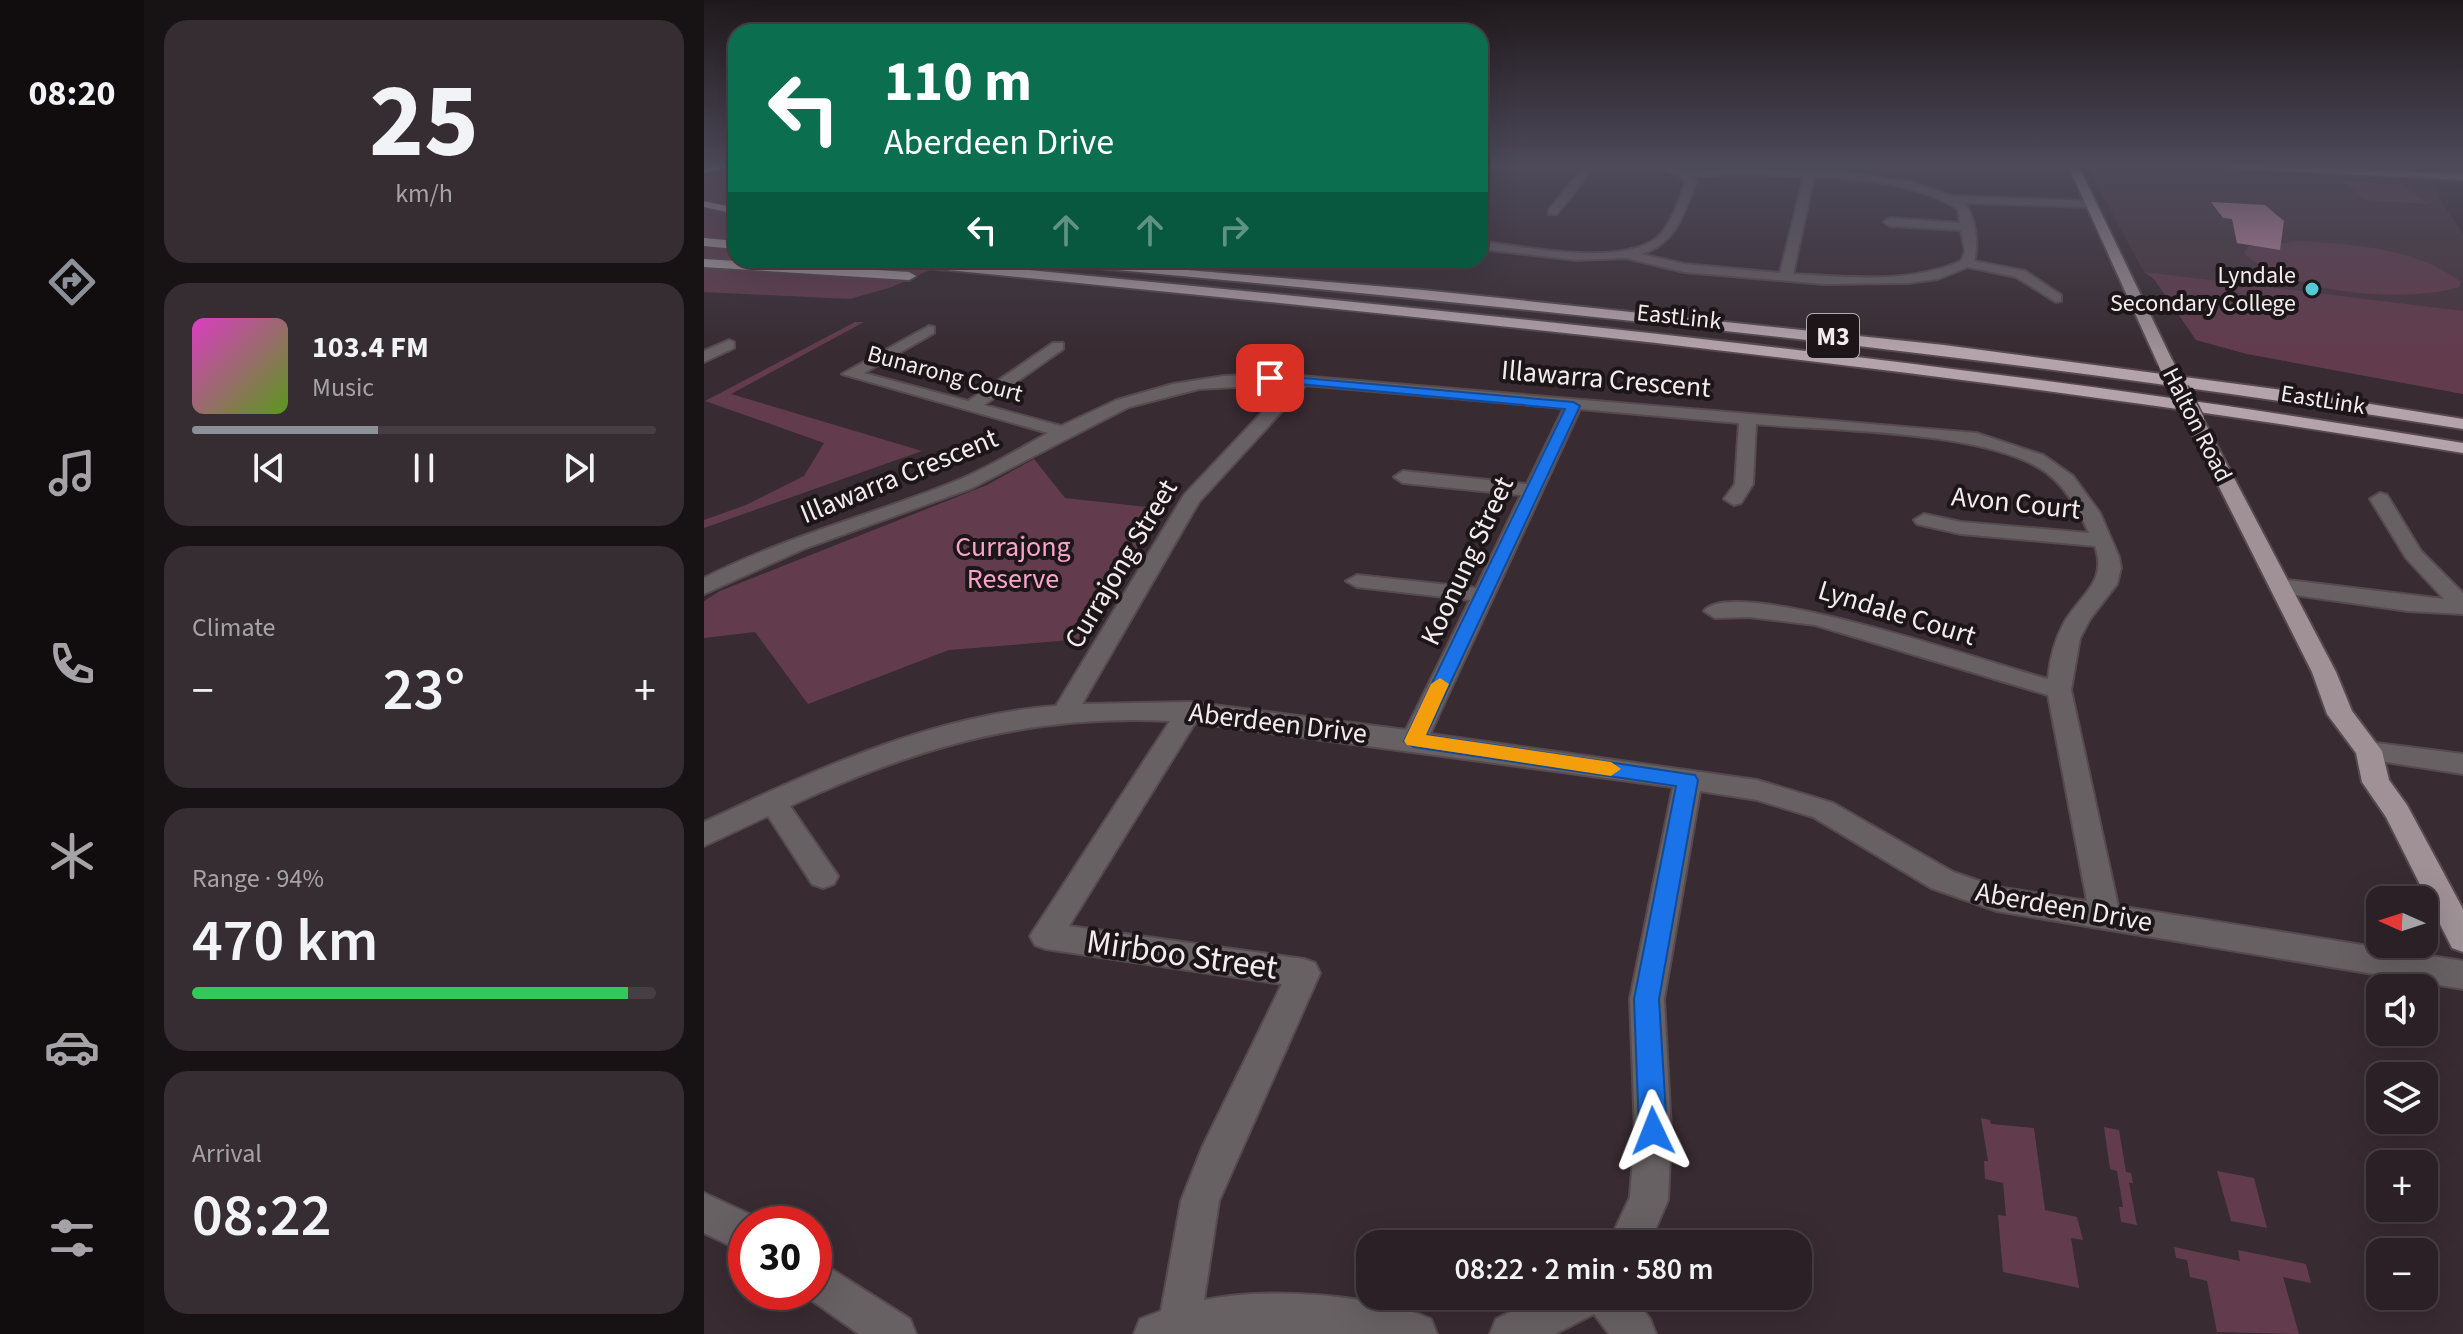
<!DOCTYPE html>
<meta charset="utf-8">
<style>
body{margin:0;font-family:"Source Sans 3",sans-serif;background:#362d32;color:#f1f3f6;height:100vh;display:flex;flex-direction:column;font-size:30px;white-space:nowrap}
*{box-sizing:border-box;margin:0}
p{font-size:26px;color:#a5a3a7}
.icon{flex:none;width:44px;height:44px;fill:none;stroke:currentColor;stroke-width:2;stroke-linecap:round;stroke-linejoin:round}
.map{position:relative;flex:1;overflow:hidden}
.drawer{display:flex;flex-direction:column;gap:20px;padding:20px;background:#171214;width:560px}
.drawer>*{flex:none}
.top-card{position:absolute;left:24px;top:24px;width:760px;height:244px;border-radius:24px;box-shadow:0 8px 32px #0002,0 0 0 2px #463e42;background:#0b6e4f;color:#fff;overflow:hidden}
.needle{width:52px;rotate:273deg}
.buttons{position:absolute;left:1662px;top:886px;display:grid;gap:16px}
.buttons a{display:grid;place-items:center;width:72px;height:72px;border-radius:16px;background:#2a2025;box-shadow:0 8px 32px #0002,0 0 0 2px #463e42;font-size:40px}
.speed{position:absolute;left:24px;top:1206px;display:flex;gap:16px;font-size:40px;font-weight:700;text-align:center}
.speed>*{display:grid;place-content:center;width:104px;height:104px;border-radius:50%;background:#2a2025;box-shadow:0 8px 32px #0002,0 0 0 2px #463e42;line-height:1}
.speed .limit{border:12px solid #d22;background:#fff;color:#111}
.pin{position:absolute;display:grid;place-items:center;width:68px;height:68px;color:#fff;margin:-34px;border-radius:16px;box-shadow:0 4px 12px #0006}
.me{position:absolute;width:88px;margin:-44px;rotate:358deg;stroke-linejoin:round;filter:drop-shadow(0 0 6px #0008)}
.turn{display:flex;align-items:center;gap:28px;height:168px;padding:0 24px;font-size:36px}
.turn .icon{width:104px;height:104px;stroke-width:2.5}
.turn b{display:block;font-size:56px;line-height:68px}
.lanes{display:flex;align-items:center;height:76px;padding:0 24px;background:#0003;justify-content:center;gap:40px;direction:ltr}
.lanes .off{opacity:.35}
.big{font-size:60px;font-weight:600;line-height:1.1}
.drawer .card{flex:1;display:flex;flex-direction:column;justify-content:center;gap:12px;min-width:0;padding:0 28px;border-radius:24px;background:#362d32}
.drawer .dial{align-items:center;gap:0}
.dial b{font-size:104px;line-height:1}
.song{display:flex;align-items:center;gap:24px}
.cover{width:96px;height:96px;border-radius:12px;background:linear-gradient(135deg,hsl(310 70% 55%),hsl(90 70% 35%))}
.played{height:8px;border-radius:4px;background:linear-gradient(90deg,#8c9099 40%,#463e42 40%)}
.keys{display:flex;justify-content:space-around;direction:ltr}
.heat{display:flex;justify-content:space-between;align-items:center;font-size:44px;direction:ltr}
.charge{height:12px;border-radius:6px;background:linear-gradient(90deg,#34c759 94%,#463e42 0)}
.trip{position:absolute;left:652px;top:1230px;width:456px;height:80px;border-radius:24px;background:#2a2025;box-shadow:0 8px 32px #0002,0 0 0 2px #463e42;font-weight:600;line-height:80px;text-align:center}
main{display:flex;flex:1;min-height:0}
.dock{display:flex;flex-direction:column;width:144px;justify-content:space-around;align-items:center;background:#110d0f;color:#a5a3a7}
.dock .icon{width:56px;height:56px}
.dock .selected{color:#8c9099}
.dock b{font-size:36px;color:#f1f3f6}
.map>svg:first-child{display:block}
.built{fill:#48353d}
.green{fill:#623c4d}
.building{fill:#d090ac}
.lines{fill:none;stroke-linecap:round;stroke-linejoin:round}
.minor-casing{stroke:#564a4f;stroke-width:4}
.major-casing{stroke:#564a4f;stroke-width:4}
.highway-casing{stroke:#564a4f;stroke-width:4}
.minor{fill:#686163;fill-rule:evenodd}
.major{fill:#9f9196;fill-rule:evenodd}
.highway{fill:#b4a3aa;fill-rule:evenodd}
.major-bridge-far1-casing{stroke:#564a4f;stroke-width:17;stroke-linecap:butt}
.major-bridge-casing{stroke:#564a4f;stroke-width:22;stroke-linecap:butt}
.major-bridge-far1{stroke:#9f9196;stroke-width:15}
.major-bridge{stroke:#9f9196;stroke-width:19}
.route{fill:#1a73e8;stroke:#114b97;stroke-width:2}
.slow{fill:#f59e0b}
.poi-dot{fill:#51ccd4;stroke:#1c1618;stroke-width:3}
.labels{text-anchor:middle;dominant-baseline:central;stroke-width:8;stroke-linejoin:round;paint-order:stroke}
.far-poi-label{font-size:24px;fill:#f4ebee;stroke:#1c1618;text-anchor:end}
.far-street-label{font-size:24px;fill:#f4ebee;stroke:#1c1618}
.shield{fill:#1c1618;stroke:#b3abae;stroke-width:2}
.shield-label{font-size:26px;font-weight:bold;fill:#f4ebee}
.street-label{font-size:28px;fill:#f4ebee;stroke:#1c1618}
.park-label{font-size:28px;fill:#fca3cb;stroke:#1c1618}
.near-street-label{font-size:34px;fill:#f4ebee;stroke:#1c1618}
</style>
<main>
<nav class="dock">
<b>08:20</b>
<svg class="icon selected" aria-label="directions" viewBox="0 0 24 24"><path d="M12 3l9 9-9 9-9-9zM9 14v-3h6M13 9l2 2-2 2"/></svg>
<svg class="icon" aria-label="music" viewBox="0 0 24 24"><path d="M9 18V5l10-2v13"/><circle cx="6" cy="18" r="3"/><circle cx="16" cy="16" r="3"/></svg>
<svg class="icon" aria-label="phone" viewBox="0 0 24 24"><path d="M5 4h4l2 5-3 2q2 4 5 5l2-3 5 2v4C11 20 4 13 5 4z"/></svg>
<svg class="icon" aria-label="climate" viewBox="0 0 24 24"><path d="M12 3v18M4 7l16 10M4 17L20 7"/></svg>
<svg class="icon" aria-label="car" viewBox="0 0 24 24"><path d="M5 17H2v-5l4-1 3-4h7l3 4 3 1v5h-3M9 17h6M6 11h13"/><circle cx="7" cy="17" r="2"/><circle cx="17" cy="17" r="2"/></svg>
<svg class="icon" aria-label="filters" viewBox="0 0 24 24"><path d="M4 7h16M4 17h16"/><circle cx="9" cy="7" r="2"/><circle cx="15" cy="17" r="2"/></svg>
</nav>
<section class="drawer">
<div class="card dial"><b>25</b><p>km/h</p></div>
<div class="card">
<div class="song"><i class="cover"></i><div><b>103.4 FM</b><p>Music</p></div></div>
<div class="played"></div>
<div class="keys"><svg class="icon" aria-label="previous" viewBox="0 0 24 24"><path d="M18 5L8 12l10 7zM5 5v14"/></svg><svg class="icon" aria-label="pause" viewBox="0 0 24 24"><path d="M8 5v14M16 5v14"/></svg><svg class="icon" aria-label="next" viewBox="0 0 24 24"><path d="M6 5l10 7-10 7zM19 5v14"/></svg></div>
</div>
<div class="card"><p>Climate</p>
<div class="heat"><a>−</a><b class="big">23°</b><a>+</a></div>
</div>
<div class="card"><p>Range · 94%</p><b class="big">470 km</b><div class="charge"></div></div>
<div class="card"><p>Arrival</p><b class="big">08:22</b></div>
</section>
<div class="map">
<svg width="1759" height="1334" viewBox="0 0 1759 1334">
<rect width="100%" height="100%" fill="#382b31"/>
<path class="built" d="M1382 165H1460L1723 180 1759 234V394L1543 354 1492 340 1450 279 1440 272Z"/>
<path class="green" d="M0 165H32V260H249L188 287 146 299 0 292Z
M1639 181 1699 185 1724 204 1661 200Z
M1602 241C1655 245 1713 249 1757 282L1755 287C1703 304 1580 293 1540 253L1545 246Z
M1440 272 1759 311V394L1543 354 1492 340 1450 279Z
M151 322H160L27 394 218 451 0 528V520L42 505 100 476 120 443 1 401Z
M330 459 361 498 461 509 380 639 245 650 104 704 51 632 0 638V601L16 591 283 485Z
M1277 1118 1286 1120 1287 1124 1330 1128 1341 1210 1373 1217 1379 1240 1367 1238 1375 1288 1299 1272 1294 1215 1302 1216 1299 1183 1281 1179 1280 1161H1284Z
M1400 1127 1415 1130 1422 1172 1427 1173 1429 1183H1425L1433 1225 1417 1222 1415 1207H1419L1413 1171 1406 1169Z
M1513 1171 1550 1178 1563 1228 1527 1221Z
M1470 1247 1536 1261 1534 1250 1602 1264 1607 1283 1579 1277 1595 1334 1513 1332 1503 1281 1486 1277 1483 1260 1472 1258Z"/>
<path class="building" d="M1507 202 1561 205 1580 221 1576 250 1533 243 1528 219 1519 218Z"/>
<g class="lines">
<defs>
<path id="minor" d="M776 165H783L776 170Z
M881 165H892L853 214H845V210Z
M947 165 979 170 1125 171 1206 182 1248 196 1387 201 1393 204 1387 207 1260 203C1271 213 1275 246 1270 261L1321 271 1357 295V301L1352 302 1312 277 1264 267 1234 279 1203 283 1120 284 980 272 922 258 872 260 776 249V241C819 247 926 269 958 233 969 219 975 199 982 182L975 175ZM1041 174 1100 176 1076 273 980 264 937 254C972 244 980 213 992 182L987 176ZM1110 176C1159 179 1211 183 1254 209L1256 223 1186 218 1180 222 1186 226 1257 230 1261 252 1257 261C1206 284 1144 277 1089 274Z
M1746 165H1758L1759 174Z
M225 326 230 327V333L160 373 264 401 349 343H359V349L280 405 357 426 413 400 469 384 520 376 572 374 1272 433 1339 455 1369 476 1396 513 1415 557 1417 568 1413 584 1386 619 1376 638 1367 690 1414 906 1759 961V989L1293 911 1227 888 1109 817 1053 800 996 791 960 999 967 1131 964 1200 945 1244H904L926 1197 931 1131 926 999 969 787 491 723 365 926 600 959 611 963 616 973 515 1201 500 1300C564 1287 667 1294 727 1319L733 1334H430L436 1319 457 1311 477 1201 498 1148 578 984 342 949 331 945 326 936 466 721C326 714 212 747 86 806L134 876 130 884 119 888 108 884 64 816 0 846V822C111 770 228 715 352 706L480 495 585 384 495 389 425 407 268 488 102 548 0 594V578C82 536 172 514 257 479 287 466 315 449 344 433L138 374ZM602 385 860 408 823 484 699 471 690 477 699 483 817 495 772 588 653 575 642 581 653 587 766 600 702 730 486 702 378 704 495 502ZM876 409 1035 423 1031 484 1020 499 1030 505 1037 503 1049 484 1052 424C1127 431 1285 430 1343 473 1363 489 1375 510 1385 533L1257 522 1220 514 1210 520 1213 524 1257 534 1391 546C1404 582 1376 595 1360 623 1350 641 1346 659 1344 679 1294 666 1028 573 1000 611L1011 618 1045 617 1111 625 1344 695 1383 901 1293 887 1249 872 1129 803 1053 780 726 734Z
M25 340 30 342V348L0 362V351Z
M1676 493 1683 495 1717 551 1759 593V614L1704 611 1576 593 1565 586 1576 579 1740 599 1702 558 1666 499Z
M1665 742 1759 754V774L1656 758 1652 751 1656 744Z
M0 1193 56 1219 58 1224H42V1253L0 1233Z
M110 1258 206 1319 212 1334H155L96 1292H110Z
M839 1296H928L946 1319 952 1334H905L890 1314 851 1334H786L792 1319Z"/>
<path id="major" d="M1364 165H1374L1470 364 1468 367 1454 364Z
M1521 165 1759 174V180L1526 168Z
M1491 416 1500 421 1632 672 1648 711 1678 751 1685 780 1703 805 1759 909V952L1748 948 1682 817 1658 782 1652 753 1623 714 1608 672 1482 421Z"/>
<path id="highway" d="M25 165 24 167 0 173V167Z
M0 201 32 208V214L0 207Z
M0 238 32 241V249L0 246Z
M0 259 205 272 212 276 205 280 0 267Z
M177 260H223C737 310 1250 358 1759 443V453C1236 366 710 316 183 264Z
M366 260 719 290 1240 345 1586 391 1759 419V429C1298 355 835 309 371 266Z"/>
</defs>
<use href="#minor" class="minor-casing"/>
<use href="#major" class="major-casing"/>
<use href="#highway" class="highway-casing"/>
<use href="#minor" class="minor"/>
<use href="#major" class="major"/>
<use href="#highway" class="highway"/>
<defs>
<path id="major-bridge-far1" d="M1462 364 1476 392"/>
<path id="major-bridge" d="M1475 390 1491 421"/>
</defs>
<use href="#major-bridge-far1" class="major-bridge-far1-casing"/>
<use href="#major-bridge" class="major-bridge-casing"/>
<use href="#major-bridge-far1" class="major-bridge-far1"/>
<use href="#major-bridge" class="major-bridge"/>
</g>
<linearGradient id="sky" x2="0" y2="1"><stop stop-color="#1f181b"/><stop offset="0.47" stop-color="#4d4a5a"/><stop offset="1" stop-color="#4d4a5a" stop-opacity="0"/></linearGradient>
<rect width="1759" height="352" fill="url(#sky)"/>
<path class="route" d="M566 375 869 402 876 406 722 735 991 775 994 780 955 999 963 1131 959 1141 949 1145 939 1141 935 1131 930 999 972 786 710 747 700 741 861 409 562 381 560 378Z"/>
<path class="slow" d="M736 678 745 684 722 735 907 762 917 769 907 776 703 745 700 741 727 684Z"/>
<circle class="poi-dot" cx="1608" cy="289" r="8"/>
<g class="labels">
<g class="far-poi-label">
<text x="1592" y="275">Lyndale<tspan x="1592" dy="28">Secondary College</tspan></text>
</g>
<g class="far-street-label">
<text transform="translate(975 317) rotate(6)">EastLink</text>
<text transform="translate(241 374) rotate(15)">Bunarong Court</text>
<text transform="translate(1619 400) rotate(9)">EastLink</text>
<text transform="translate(1493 425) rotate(63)">Halton Road</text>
</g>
<rect class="shield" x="1103" y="314" width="52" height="44" rx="6"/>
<g class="shield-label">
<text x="1129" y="336">M3</text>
</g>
<g class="street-label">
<text transform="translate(902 379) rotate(5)">Illawarra Crescent</text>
<text transform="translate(195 476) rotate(-22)">Illawarra Crescent</text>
<text transform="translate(1312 503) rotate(6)">Avon Court</text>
<text transform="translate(763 561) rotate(-65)">Koonung Street</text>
<text transform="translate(417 564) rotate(-59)">Currajong Street</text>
<text transform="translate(1193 613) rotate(17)">Lyndale Court</text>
<text transform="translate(574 723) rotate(7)">Aberdeen Drive</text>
<text transform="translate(1360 907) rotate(10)">Aberdeen Drive</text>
</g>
<g class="park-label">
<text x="309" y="547">Currajong<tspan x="309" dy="32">Reserve</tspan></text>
</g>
<g class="near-street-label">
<text transform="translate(478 955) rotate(8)">Mirboo Street</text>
</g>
</g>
</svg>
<div class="buttons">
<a><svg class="needle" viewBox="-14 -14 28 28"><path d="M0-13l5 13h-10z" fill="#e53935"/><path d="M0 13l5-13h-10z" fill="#a5a3a7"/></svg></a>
<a><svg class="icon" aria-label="sound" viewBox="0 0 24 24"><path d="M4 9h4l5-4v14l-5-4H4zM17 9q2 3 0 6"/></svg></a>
<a><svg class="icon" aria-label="layers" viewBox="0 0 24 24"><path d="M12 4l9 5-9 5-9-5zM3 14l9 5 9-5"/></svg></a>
<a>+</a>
<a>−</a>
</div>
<div class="speed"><div class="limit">30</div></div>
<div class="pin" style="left:566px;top:378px;background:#d93025"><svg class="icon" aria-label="arrive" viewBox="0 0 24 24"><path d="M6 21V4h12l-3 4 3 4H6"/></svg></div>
<svg class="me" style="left:949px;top:1131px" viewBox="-20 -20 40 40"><path d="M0-17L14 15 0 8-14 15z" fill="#1a73e8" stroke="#fff" stroke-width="4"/></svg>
<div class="trip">08:22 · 2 min · 580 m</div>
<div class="top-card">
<div class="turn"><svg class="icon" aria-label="left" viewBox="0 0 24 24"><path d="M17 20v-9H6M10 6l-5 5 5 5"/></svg><div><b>110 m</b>Aberdeen Drive</div></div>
<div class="lanes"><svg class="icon" aria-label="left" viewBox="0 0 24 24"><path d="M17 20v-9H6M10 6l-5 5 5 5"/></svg><svg class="icon off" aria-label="ahead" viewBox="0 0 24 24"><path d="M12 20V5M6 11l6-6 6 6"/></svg><svg class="icon off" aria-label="ahead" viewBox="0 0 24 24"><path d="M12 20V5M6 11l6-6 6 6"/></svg><svg class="icon off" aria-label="right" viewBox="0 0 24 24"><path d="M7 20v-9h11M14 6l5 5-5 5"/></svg></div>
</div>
</div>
</main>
